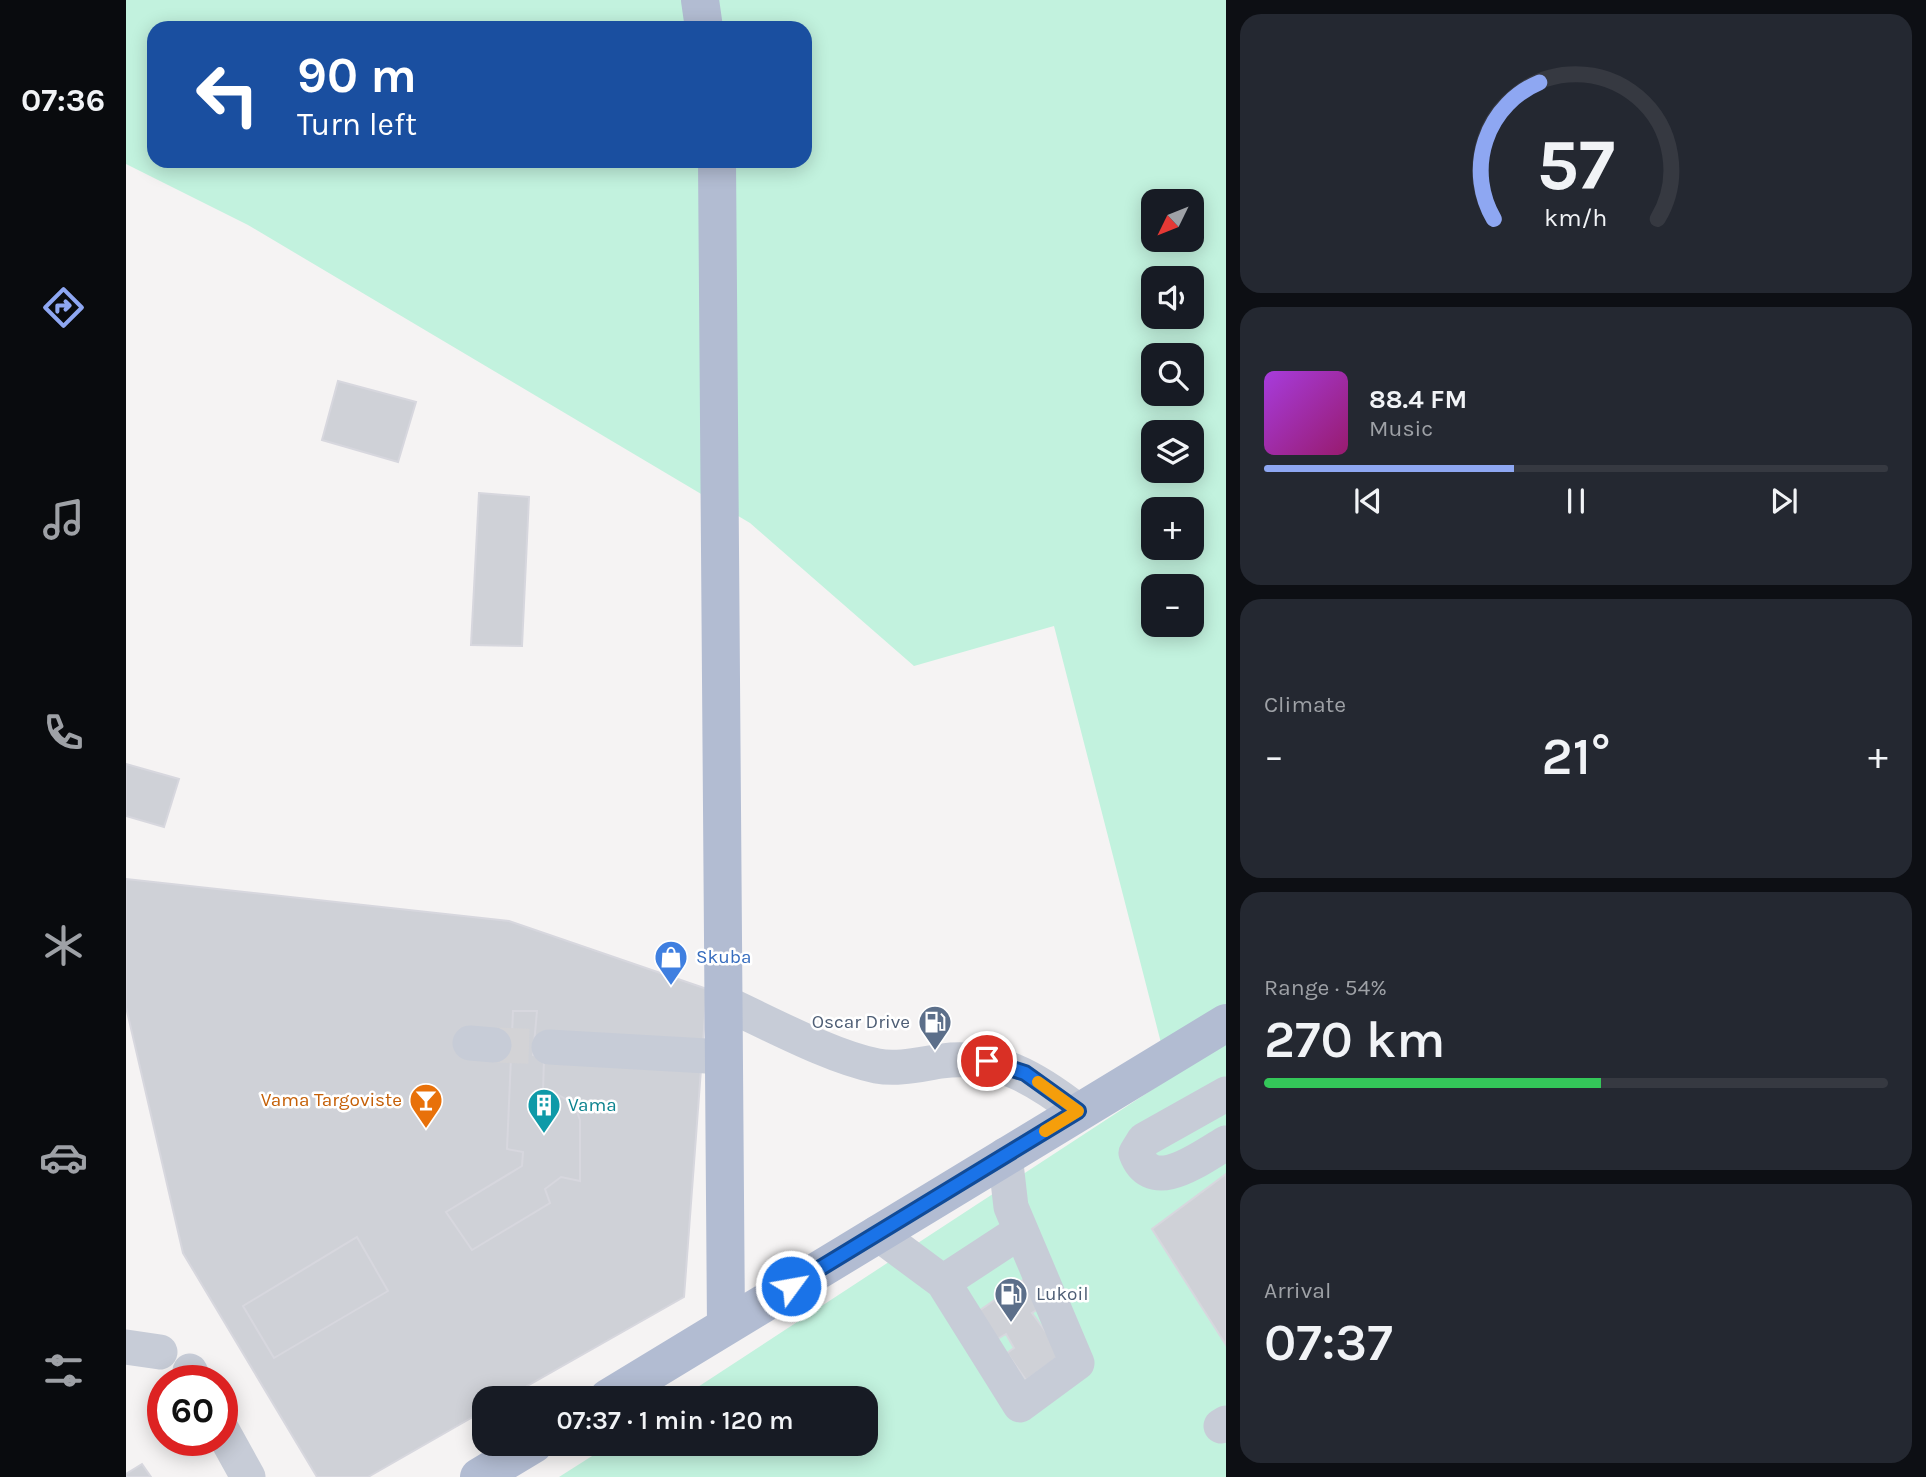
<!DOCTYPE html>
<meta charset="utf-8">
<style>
body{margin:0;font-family:Karla,sans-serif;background:#242831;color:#f1f3f6;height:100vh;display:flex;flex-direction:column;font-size:26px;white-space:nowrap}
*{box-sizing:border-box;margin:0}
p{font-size:23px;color:#9ea1a6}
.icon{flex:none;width:38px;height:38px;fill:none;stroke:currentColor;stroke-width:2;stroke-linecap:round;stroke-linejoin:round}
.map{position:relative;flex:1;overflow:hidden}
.details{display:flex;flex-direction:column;gap:14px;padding:14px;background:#0d0f14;width:700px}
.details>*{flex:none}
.banner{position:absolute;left:21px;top:21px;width:665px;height:147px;border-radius:21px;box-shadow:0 4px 18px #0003;background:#1a4fa0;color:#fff;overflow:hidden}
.needle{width:46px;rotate:227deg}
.fabs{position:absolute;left:1015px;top:189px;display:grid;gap:14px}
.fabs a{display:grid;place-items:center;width:63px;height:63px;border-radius:14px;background:#171b24;box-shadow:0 4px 18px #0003;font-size:35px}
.speed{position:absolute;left:21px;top:1365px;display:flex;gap:14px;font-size:35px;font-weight:700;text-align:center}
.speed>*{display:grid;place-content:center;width:91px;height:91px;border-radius:50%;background:#171b24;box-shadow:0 4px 18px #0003;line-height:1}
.speed .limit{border:10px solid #d22;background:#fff;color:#111}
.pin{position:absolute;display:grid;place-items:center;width:60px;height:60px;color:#fff;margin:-30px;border:4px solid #fff;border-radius:50%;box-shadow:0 2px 7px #0007}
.me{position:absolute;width:77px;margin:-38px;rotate:58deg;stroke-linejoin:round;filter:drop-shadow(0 0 5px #0008)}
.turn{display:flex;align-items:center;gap:24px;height:147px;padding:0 35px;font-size:32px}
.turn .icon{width:91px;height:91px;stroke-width:2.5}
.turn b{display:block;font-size:49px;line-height:60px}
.big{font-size:52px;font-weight:600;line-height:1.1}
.details .card{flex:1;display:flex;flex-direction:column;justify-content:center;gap:10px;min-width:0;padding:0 24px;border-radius:21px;background:#242831}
.details .dial{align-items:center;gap:0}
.dial svg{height:182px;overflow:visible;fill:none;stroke:#363941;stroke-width:7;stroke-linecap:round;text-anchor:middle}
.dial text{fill:#f1f3f6;stroke:none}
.song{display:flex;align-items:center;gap:21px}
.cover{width:84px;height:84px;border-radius:10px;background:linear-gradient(135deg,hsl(280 70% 55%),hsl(320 70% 35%))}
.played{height:7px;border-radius:4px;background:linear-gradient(90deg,#8ea7f2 40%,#363941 40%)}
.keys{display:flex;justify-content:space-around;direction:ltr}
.heat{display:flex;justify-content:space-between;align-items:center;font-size:38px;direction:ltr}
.charge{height:10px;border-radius:5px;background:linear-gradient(90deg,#34c759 54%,#363941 0)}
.trip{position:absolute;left:346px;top:1386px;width:406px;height:70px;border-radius:21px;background:#171b24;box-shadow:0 4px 18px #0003;font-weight:600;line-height:70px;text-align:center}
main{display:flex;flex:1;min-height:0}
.menu{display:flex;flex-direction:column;width:126px;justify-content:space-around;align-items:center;background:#090b0e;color:#9ea1a6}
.menu .icon{width:49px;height:49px}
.menu .on{color:#8ea7f2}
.menu b{font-size:32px;color:#f1f3f6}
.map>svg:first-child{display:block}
.green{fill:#c2f2de;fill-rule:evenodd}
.building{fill:#cfd1d7;stroke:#d7d7de;stroke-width:2}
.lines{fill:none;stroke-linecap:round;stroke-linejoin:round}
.minor-tunnel{stroke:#d3d3d6;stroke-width:35;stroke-dasharray:35 18;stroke-linecap:butt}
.minor{stroke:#c7ccd7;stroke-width:35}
.major{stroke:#b2bcd2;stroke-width:38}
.route-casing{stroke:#114b97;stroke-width:18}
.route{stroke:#1a73e8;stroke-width:12}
.slow{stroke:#f59e0b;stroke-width:12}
.labels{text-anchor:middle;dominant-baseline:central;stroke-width:5;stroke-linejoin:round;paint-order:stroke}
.shop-label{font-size:19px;fill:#366cbe;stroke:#fff;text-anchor:start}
.service-label{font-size:19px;fill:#4e5e75;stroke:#fff;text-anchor:end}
.food-label{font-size:19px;fill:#c56008;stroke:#fff;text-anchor:end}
.culture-label{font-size:19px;fill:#0d838f;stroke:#fff;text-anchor:start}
</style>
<main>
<nav class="menu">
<b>07:36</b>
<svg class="icon on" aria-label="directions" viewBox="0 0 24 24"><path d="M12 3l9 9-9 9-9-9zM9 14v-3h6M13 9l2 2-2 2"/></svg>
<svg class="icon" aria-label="music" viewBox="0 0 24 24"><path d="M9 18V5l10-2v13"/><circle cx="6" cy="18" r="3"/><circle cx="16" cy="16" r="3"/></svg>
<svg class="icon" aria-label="phone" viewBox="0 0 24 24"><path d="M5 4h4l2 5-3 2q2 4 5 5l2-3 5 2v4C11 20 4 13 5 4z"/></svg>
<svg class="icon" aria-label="climate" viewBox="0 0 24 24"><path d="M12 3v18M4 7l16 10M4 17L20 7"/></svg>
<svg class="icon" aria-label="car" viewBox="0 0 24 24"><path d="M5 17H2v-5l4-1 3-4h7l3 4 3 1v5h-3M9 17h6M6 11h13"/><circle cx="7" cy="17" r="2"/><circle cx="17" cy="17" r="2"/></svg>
<svg class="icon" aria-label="filters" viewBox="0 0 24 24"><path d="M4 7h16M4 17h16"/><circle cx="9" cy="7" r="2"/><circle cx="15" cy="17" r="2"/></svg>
</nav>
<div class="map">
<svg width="1100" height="1477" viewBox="0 0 1100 1477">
<rect width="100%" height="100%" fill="#f5f3f3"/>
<path class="green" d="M0 0H1100V1477H433L485 1444H740V1398H555L1044 1078 928 626 788 666 624 523 122 225 0 164ZM28 28H679V161H28ZM1027 201H1066V240H1027ZM1027 278H1066V317H1027ZM1027 355H1066V394H1027ZM1027 432H1066V471H1027ZM1027 509H1066V548H1027ZM1027 586H1066V625H1027Z"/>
<path class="building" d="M212 381 290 402 272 462 196 440Z
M353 493 403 497 396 646 345 645Z
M0 764 53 779 38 827 0 816Z
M0 879 383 921 581 989 558 1297 380 1398H359V1410L242 1477H191L57 1253 0 1007Z
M387 1011H411L407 1055 418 1058 417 1092 429 1093 448 1104 454 1120V1181L435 1177 419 1189 424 1203 346 1250 320 1212 396 1166 397 1152 381 1149Z
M1100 1174V1345L1026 1229Z
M231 1237 262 1291 148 1358 117 1306Z
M900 1278 918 1305 906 1313 936 1354 900 1380 881 1353 888 1348 880 1334 868 1341 850 1313Z
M16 1464 25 1477H0V1474Z"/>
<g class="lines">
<path class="minor-tunnel" d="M368 1045 423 1047"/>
<path class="minor" d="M597 1002C643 1023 703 1056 751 1066 772 1070 795 1064 816 1061 870 1054 911 1079 952 1111
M344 1043 368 1045
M423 1047 598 1057
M1100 1094 1018 1140 1010 1153C1026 1197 1075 1157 1100 1143
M751 1233 817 1282 894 1405 951 1363 885 1207 879 1155
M817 1282 895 1231
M0 1347 34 1352
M64 1371 69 1381
M1095 1426 1100 1423
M96 1430 122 1477"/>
<path class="major" d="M574 0 578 28
M591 161 600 1326
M482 1398 1100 1023
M353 1477 408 1444"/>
</g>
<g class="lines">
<defs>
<path id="route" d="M665 1286 952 1111 899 1073 861 1061"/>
</defs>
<use href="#route" class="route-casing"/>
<use href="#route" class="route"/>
<path class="slow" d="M912 1082 952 1111 919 1131"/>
</g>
<defs>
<symbol id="shop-pin" viewBox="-11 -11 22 30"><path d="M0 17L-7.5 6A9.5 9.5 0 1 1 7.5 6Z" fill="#3f7fe0" stroke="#fff"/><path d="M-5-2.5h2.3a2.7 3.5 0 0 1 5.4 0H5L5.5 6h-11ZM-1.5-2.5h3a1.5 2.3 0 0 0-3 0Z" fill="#fff"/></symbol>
<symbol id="fuel-pin" viewBox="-11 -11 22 30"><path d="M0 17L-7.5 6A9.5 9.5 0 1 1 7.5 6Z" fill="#5c6f8a" stroke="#fff"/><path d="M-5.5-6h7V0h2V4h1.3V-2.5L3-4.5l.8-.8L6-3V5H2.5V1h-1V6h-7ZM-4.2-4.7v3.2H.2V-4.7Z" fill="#fff"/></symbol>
<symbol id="bar-pin" viewBox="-11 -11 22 30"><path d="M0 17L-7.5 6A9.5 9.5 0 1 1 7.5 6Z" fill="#e8710a" stroke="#fff"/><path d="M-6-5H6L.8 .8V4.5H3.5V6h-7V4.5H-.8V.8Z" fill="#fff"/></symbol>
<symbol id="building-pin" viewBox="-11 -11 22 30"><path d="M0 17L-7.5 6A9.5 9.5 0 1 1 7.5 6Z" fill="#0f9aa8" stroke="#fff"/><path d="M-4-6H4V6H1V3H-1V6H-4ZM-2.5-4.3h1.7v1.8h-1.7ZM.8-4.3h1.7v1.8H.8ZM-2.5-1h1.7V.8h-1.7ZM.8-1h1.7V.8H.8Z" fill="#fff"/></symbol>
</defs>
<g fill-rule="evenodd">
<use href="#shop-pin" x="526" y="938" width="38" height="52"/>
<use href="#fuel-pin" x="790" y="1003" width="38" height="52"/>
<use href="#bar-pin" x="281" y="1081" width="38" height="52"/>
<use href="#building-pin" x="399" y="1086" width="38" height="52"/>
<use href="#fuel-pin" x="866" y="1275" width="38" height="52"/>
</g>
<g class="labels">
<g class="shop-label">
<text x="570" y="957">Skuba</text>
</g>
<g class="service-label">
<text x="784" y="1022">Oscar Drive</text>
<text x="910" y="1294" text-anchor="start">Lukoil</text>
</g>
<g class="food-label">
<text x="276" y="1100">Vama Targoviste</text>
</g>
<g class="culture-label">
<text x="442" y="1105">Vama</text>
</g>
</g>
</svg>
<div class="fabs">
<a><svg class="needle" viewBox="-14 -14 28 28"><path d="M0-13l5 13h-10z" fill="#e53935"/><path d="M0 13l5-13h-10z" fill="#9ea1a6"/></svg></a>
<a><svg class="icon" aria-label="sound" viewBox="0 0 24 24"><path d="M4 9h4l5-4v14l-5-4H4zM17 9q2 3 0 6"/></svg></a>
<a><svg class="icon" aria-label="search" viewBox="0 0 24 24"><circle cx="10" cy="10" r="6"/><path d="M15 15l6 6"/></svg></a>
<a><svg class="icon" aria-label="layers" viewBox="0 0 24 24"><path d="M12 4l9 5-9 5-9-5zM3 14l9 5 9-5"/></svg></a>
<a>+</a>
<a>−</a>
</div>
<div class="speed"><div class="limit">60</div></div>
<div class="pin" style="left:861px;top:1061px;background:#d93025"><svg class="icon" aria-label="arrive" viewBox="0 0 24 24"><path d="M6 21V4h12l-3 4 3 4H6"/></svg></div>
<svg class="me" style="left:665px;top:1286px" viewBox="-20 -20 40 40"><circle r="17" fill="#1a73e8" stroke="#fff" stroke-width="3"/><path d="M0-11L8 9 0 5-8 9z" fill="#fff"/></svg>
<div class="trip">07:37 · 1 min · 120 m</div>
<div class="banner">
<div class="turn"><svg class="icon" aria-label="left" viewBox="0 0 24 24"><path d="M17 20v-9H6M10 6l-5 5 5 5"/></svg><div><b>90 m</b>Turn left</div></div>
</div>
</div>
<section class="details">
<div class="card dial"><svg viewBox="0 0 100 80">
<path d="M14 69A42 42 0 1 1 86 69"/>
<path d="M14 69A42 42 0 0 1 34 9" stroke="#8ea7f2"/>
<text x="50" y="56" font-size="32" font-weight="700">57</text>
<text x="50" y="72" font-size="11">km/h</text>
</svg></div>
<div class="card">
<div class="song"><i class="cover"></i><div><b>88.4 FM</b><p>Music</p></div></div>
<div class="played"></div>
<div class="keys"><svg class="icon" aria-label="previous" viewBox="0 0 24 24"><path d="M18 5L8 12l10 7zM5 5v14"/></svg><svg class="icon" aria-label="pause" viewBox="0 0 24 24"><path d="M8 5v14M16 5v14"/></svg><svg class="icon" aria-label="next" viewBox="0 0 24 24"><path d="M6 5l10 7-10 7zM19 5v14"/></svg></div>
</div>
<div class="card"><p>Climate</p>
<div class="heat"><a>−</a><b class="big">21°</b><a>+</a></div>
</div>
<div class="card"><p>Range · 54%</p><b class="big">270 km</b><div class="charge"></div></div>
<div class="card"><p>Arrival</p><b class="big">07:37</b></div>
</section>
</main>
